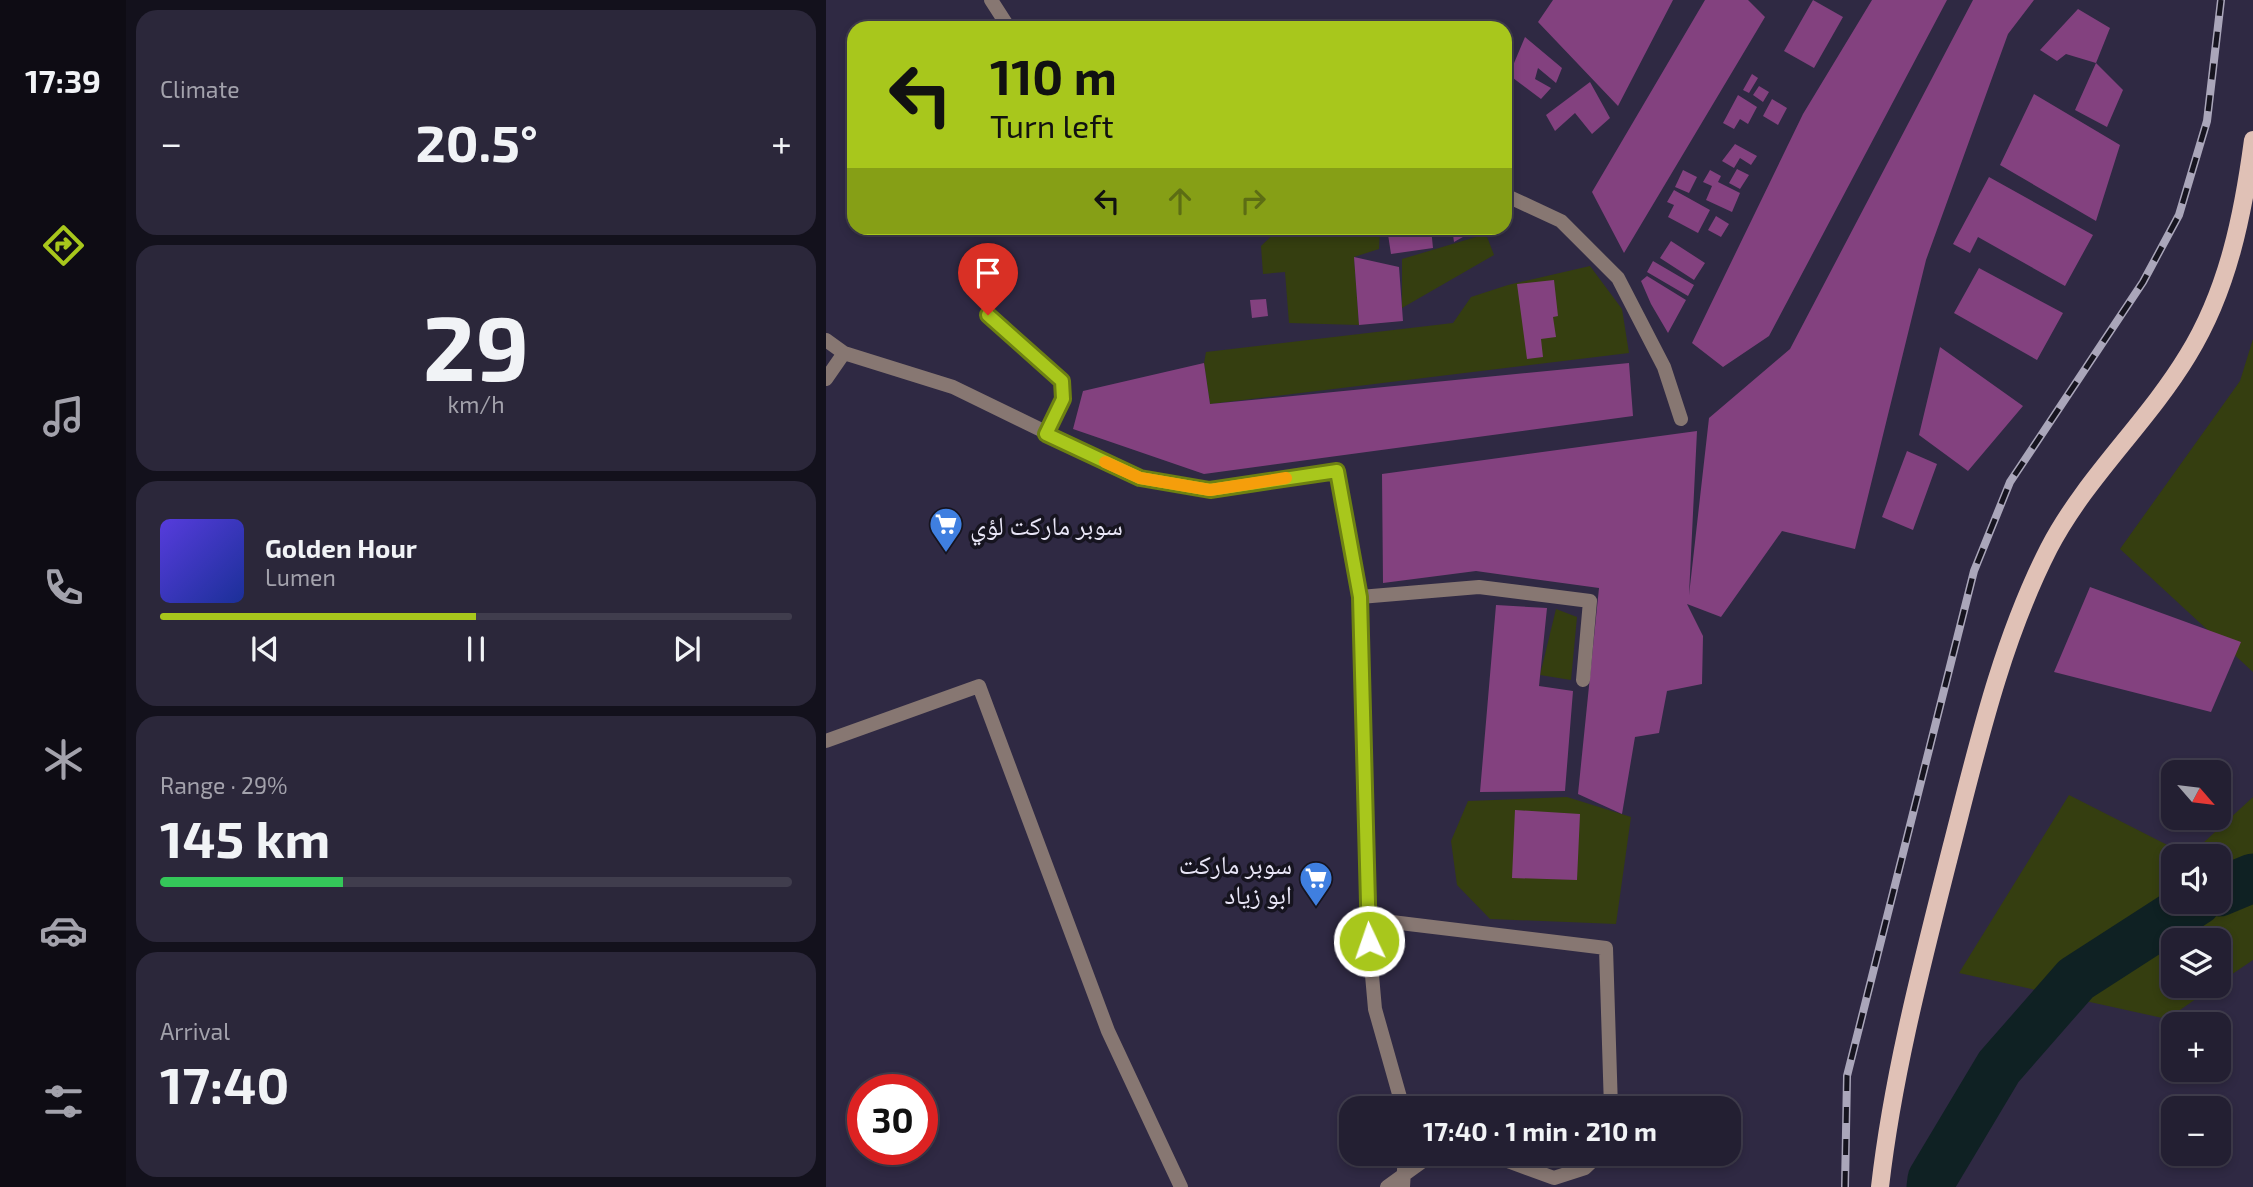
<!DOCTYPE html>
<meta charset="utf-8">
<style>
body{margin:0;font-family:"Exo 2","Noto Naskh Arabic",sans-serif;background:#2b273a;color:#f1f3f6;height:100vh;display:flex;flex-direction:column;font-size:26px;white-space:nowrap}
*{box-sizing:border-box;margin:0}
p{font-size:23px;color:#a3a2ac}
.icon{flex:none;width:38px;height:38px;fill:none;stroke:currentColor;stroke-width:2;stroke-linecap:round;stroke-linejoin:round}
.map{position:relative;flex:1;overflow:hidden}
.sheet{display:flex;flex-direction:column;gap:10px;padding:10px;background:#13111c;width:700px}
.sheet>*{flex:none}
.top-card{position:absolute;left:21px;top:21px;width:665px;height:214px;border-radius:21px;box-shadow:0 4px 10px #0003,0 0 0 2px #403d4d;background:#a8c71c;color:#111;overflow:hidden}
.needle{width:46px;rotate:118deg}
.tools{position:absolute;left:1335px;top:760px;display:grid;gap:14px}
.tools a{display:grid;place-items:center;width:70px;height:70px;border-radius:14px;background:#231f32;box-shadow:0 4px 10px #0003,0 0 0 2px #403d4d;font-size:35px}
.speed{position:absolute;left:21px;top:1074px;display:flex;gap:14px;font-size:35px;font-weight:700;text-align:center}
.speed>*{display:grid;place-content:center;width:91px;height:91px;border-radius:50%;background:#231f32;box-shadow:0 4px 10px #0003,0 0 0 2px #403d4d;line-height:1}
.speed .limit{border:10px solid #d22;background:#fff;color:#111}
.pin{position:absolute;display:grid;place-items:center;width:60px;height:60px;color:#fff;margin:-72px -30px;border-radius:50% 50% 50% 0;rotate:-45deg;box-shadow:0 0 7px #0007}
.pin .icon{rotate:45deg}
.me{position:absolute;width:77px;margin:-38px;rotate:357deg;stroke-linejoin:round;filter:drop-shadow(0 0 5px #0008)}
.turn{display:flex;align-items:center;gap:24px;height:147px;padding:0 28px;font-size:32px}
.turn .icon{width:91px;height:91px;stroke-width:2.5}
.turn b{display:block;font-size:49px;line-height:60px}
.lanes{display:flex;align-items:center;height:66px;padding:0 28px;background:#0003;justify-content:center;gap:35px;direction:ltr}
.lanes .off{opacity:.35}
.big{font-size:52px;font-weight:700;line-height:1.1}
.sheet .tile{flex:1;display:flex;flex-direction:column;justify-content:center;gap:10px;min-width:0;padding:0 24px;border-radius:21px;background:#2b273a}
.sheet .dial{align-items:center;gap:0}
.dial b{font-size:91px;line-height:1}
.song{display:flex;align-items:center;gap:21px}
.cover{width:84px;height:84px;border-radius:10px;background:linear-gradient(135deg,hsl(250 70% 55%),hsl(230 70% 35%))}
.played{height:7px;border-radius:4px;background:linear-gradient(90deg,#a8c71c 50%,#403d4d 50%)}
.keys{display:flex;justify-content:space-around;direction:ltr}
.heat{display:flex;justify-content:space-between;align-items:center;font-size:38px;direction:ltr}
.charge{height:10px;border-radius:5px;background:linear-gradient(90deg,#34c759 29%,#403d4d 0)}
.trip{position:absolute;left:513px;top:1096px;width:402px;height:70px;border-radius:21px;background:#231f32;box-shadow:0 4px 10px #0003,0 0 0 2px #403d4d;font-weight:700;line-height:70px;text-align:center}
main{display:flex;flex:1;min-height:0}
.dock{display:flex;flex-direction:column;width:126px;justify-content:space-around;align-items:center;background:#0e0c14;color:#a3a2ac}
.dock .icon{width:49px;height:49px}
.dock .current{color:#a8c71c}
.dock b{font-size:32px;color:#f1f3f6}
.map>svg:first-child{display:block}
.green{fill:#353e10;fill-rule:evenodd}
.lines{fill:none;stroke-linecap:round;stroke-linejoin:round}
.river{stroke:#0f2123;stroke-width:49}
.building{fill:#83417f}
.minor{stroke:#877772;stroke-width:14}
.primary{stroke:#e0c1b6;stroke-width:18}
.rail-casing{stroke:#aaa6ba;stroke-width:8}
.rail{stroke:#16141f;stroke-width:5;stroke-dasharray:16;stroke-linecap:butt}
.route-casing{stroke:#6d8112;stroke-width:18}
.route{stroke:#a8c71c;stroke-width:12}
.slow{stroke:#f59e0b;stroke-width:12}
.labels{text-anchor:middle;dominant-baseline:central;stroke-width:7;stroke-linejoin:round;paint-order:stroke}
.poi-label{font-size:26px;fill:#e9e6f7;stroke:#16141f;text-anchor:start}
</style>
<main>
<nav class="dock">
<b>17:39</b>
<svg class="icon current" aria-label="directions" viewBox="0 0 24 24"><path d="M12 3l9 9-9 9-9-9zM9 14v-3h6M13 9l2 2-2 2"/></svg>
<svg class="icon" aria-label="music" viewBox="0 0 24 24"><path d="M9 18V5l10-2v13"/><circle cx="6" cy="18" r="3"/><circle cx="16" cy="16" r="3"/></svg>
<svg class="icon" aria-label="phone" viewBox="0 0 24 24"><path d="M5 4h4l2 5-3 2q2 4 5 5l2-3 5 2v4C11 20 4 13 5 4z"/></svg>
<svg class="icon" aria-label="climate" viewBox="0 0 24 24"><path d="M12 3v18M4 7l16 10M4 17L20 7"/></svg>
<svg class="icon" aria-label="car" viewBox="0 0 24 24"><path d="M5 17H2v-5l4-1 3-4h7l3 4 3 1v5h-3M9 17h6M6 11h13"/><circle cx="7" cy="17" r="2"/><circle cx="17" cy="17" r="2"/></svg>
<svg class="icon" aria-label="filters" viewBox="0 0 24 24"><path d="M4 7h16M4 17h16"/><circle cx="9" cy="7" r="2"/><circle cx="15" cy="17" r="2"/></svg>
</nav>
<section class="sheet">
<div class="tile"><p>Climate</p>
<div class="heat"><a>−</a><b class="big">20.5°</b><a>+</a></div>
</div>
<div class="tile dial"><b>29</b><p>km/h</p></div>
<div class="tile">
<div class="song"><i class="cover"></i><div><b>Golden Hour</b><p>Lumen</p></div></div>
<div class="played"></div>
<div class="keys"><svg class="icon" aria-label="previous" viewBox="0 0 24 24"><path d="M18 5L8 12l10 7zM5 5v14"/></svg><svg class="icon" aria-label="pause" viewBox="0 0 24 24"><path d="M8 5v14M16 5v14"/></svg><svg class="icon" aria-label="next" viewBox="0 0 24 24"><path d="M6 5l10 7-10 7zM19 5v14"/></svg></div>
</div>
<div class="tile"><p>Range · 29%</p><b class="big">145 km</b><div class="charge"></div></div>
<div class="tile"><p>Arrival</p><b class="big">17:40</b></div>
</section>
<div class="map">
<svg width="1427" height="1187" viewBox="0 0 1427 1187">
<rect width="100%" height="100%" fill="#2f2943"/>
<path class="green" d="M454 228H554L553 249 528 257 533 325 463 323 459 272 437 274 435 246Z
M660 234 668 255 576 308V259Z
M764 266 796 309 803 353 384 404 378 363 380 352 627 323 645 297 682 285Z
M1427 339V672L1294 549 1414 381Z
M730 609 751 617 745 680 714 675Z
M1243 795 1363 856 1427 797V960L1393 983V940H1348V985H1390L1341 1019 1133 973ZM1348 856H1393V901H1348Z
M741 797 805 817 790 924 664 919 631 885 625 841 642 801Z"/>
<g class="lines">
<path class="river" d="M1393 892 1427 878
M1105 1187 1106 1179 1173 1067 1250 979 1371 901"/>
</g>
<path class="building" d="M727 0H847L792 106 712 22Z
M879 0H922L939 17 798 253 766 192Z
M987 0 1017 17 988 68 958 51Z
M1046 0H1121L943 336 897 367 866 343 977 114Z
M1147 0H1208L1182 34 1100 260 1029 549 956 531 895 617 861 604 877 636 876 684 841 691 833 733 809 737 796 814 752 794 773 588 650 571 557 583 556 474 871 431 863 595 883 418 964 349Z
M1252 9 1284 28 1270 63 1240 54 1231 61 1214 50Z
M699 37 736 68 730 83 712 68 709 79 725 88 715 99 683 75Z
M1270 63 1297 90 1281 127 1249 110Z
M926 74 932 78 923 93 917 90Z
M764 82 784 118 766 134 749 113 729 131 720 115Z
M933 86 943 92 937 102 927 95Z
M1208 94 1294 145 1270 221 1174 165Z
M912 95 931 107 922 124 914 119 908 129 897 123Z
M946 99 961 108 952 125 937 116Z
M909 144 931 156 925 165 914 158 908 168 896 161Z
M911 169 923 175 914 189 903 183Z
M857 170 871 177 863 193 849 187Z
M884 170 895 176 892 182 914 193 906 212 880 200 886 186 877 182Z
M1163 177 1267 235 1239 286 1152 237 1144 253 1127 244Z
M848 190 884 210 872 233 842 217 848 205 841 202Z
M890 216 903 224 895 237 882 230Z
M561 228H605L607 248 565 254Z
M626 228H653L628 242Z
M845 241 879 263 868 280 834 258Z
M528 257 573 267 577 321 533 325Z
M827 261 868 285 862 296 821 272Z
M1153 268 1237 313 1211 360 1128 313Z
M821 276 860 300 842 333 825 304 815 281Z
M728 280 732 316 727 317 730 337 715 339 717 357 701 359 691 284Z
M440 299 442 316 426 318 424 300Z
M1114 347 1197 406 1142 471 1093 435Z
M378 363 384 404 803 363 807 416 378 474 247 429 257 391Z
M1081 451 1111 464 1087 530 1056 517Z
M1264 587 1415 642 1385 712 1228 672Z
M670 605 721 608 713 686 747 691 739 791 654 792Z
M689 810 754 814 751 880 686 878Z"/>
<g class="lines">
<path class="minor" d="M165 0 183 28
M679 195 735 221 792 278 838 367 855 419
M162 315 236 381 237 399 220 434
M0 340 18 353 127 387 314 478 384 490 511 471 534 597 541 815V919L549 1009 577 1108
M0 379 18 353
M534 597 653 587 764 601 757 680
M0 741 153 686 282 1031 355 1187
M541 919 780 948 785 1108
M660 1153 728 1178 759 1168 775 1153
M561 1187 608 1153
M577 1187 579 1153"/>
<path class="primary" d="M1054 1187C1067 1073 1097 960 1125 849 1151 748 1175 642 1223 548 1260 477 1321 423 1362 355 1402 290 1417 215 1427 140"/>
<defs>
<path id="rail" d="M1019 1187 1021 1076 1148 571 1184 482 1317 282 1353 215 1381 121 1395 0"/>
</defs>
<use href="#rail" class="rail-casing"/>
<use href="#rail" class="rail"/>
</g>
<g class="lines">
<defs>
<path id="route" d="M162 315 236 381 237 399 220 434 314 478 384 490 511 471 534 597 543 941"/>
</defs>
<use href="#route" class="route-casing"/>
<use href="#route" class="route"/>
<path class="slow" d="M279 462 314 478 384 490 460 478"/>
</g>
<defs>
<symbol id="supermarket-pin" viewBox="-11 -11 22 30"><path d="M0 17L-7.5 6A9.5 9.5 0 1 1 7.5 6Z" fill="#3f7fe0" stroke="#16141f"/><path d="M-6-5.5h2.5l.6 2H6L4.5 2H-2.5L-4.4-4H-6ZM-1.5 3.2a1.3 1.3 0 1 0 .1 0ZM3 3.2a1.3 1.3 0 1 0 .1 0Z" fill="#fff"/></symbol>
</defs>
<g fill-rule="evenodd">
<use href="#supermarket-pin" x="101" y="505" width="38" height="52"/>
<use href="#supermarket-pin" x="471" y="859" width="38" height="52"/>
</g>
<g class="labels">
<g class="poi-label">
<text x="144" y="524">سوبر ماركت لؤي</text>
<text x="466" y="863" text-anchor="end">سوبر ماركت<tspan x="466" dy="30">ابو زياد</tspan></text>
</g>
</g>
</svg>
<div class="tools">
<a><svg class="needle" viewBox="-14 -14 28 28"><path d="M0-13l5 13h-10z" fill="#e53935"/><path d="M0 13l5-13h-10z" fill="#a3a2ac"/></svg></a>
<a><svg class="icon" aria-label="sound" viewBox="0 0 24 24"><path d="M4 9h4l5-4v14l-5-4H4zM17 9q2 3 0 6"/></svg></a>
<a><svg class="icon" aria-label="layers" viewBox="0 0 24 24"><path d="M12 4l9 5-9 5-9-5zM3 14l9 5 9-5"/></svg></a>
<a>+</a>
<a>−</a>
</div>
<div class="speed"><div class="limit">30</div></div>
<div class="pin" style="left:162px;top:315px;background:#d93025"><svg class="icon" aria-label="arrive" viewBox="0 0 24 24"><path d="M6 21V4h12l-3 4 3 4H6"/></svg></div>
<svg class="me" style="left:543px;top:941px" viewBox="-20 -20 40 40"><circle r="17" fill="#a8c71c" stroke="#fff" stroke-width="3"/><path d="M0-11L8 9 0 5-8 9z" fill="#fff"/></svg>
<div class="trip">17:40 · 1 min · 210 m</div>
<div class="top-card">
<div class="turn"><svg class="icon" aria-label="left" viewBox="0 0 24 24"><path d="M17 20v-9H6M10 6l-5 5 5 5"/></svg><div><b>110 m</b>Turn left</div></div>
<div class="lanes"><svg class="icon" aria-label="left" viewBox="0 0 24 24"><path d="M17 20v-9H6M10 6l-5 5 5 5"/></svg><svg class="icon off" aria-label="ahead" viewBox="0 0 24 24"><path d="M12 20V5M6 11l6-6 6 6"/></svg><svg class="icon off" aria-label="right" viewBox="0 0 24 24"><path d="M7 20v-9h11M14 6l5 5-5 5"/></svg></div>
</div>
</div>
</main>
